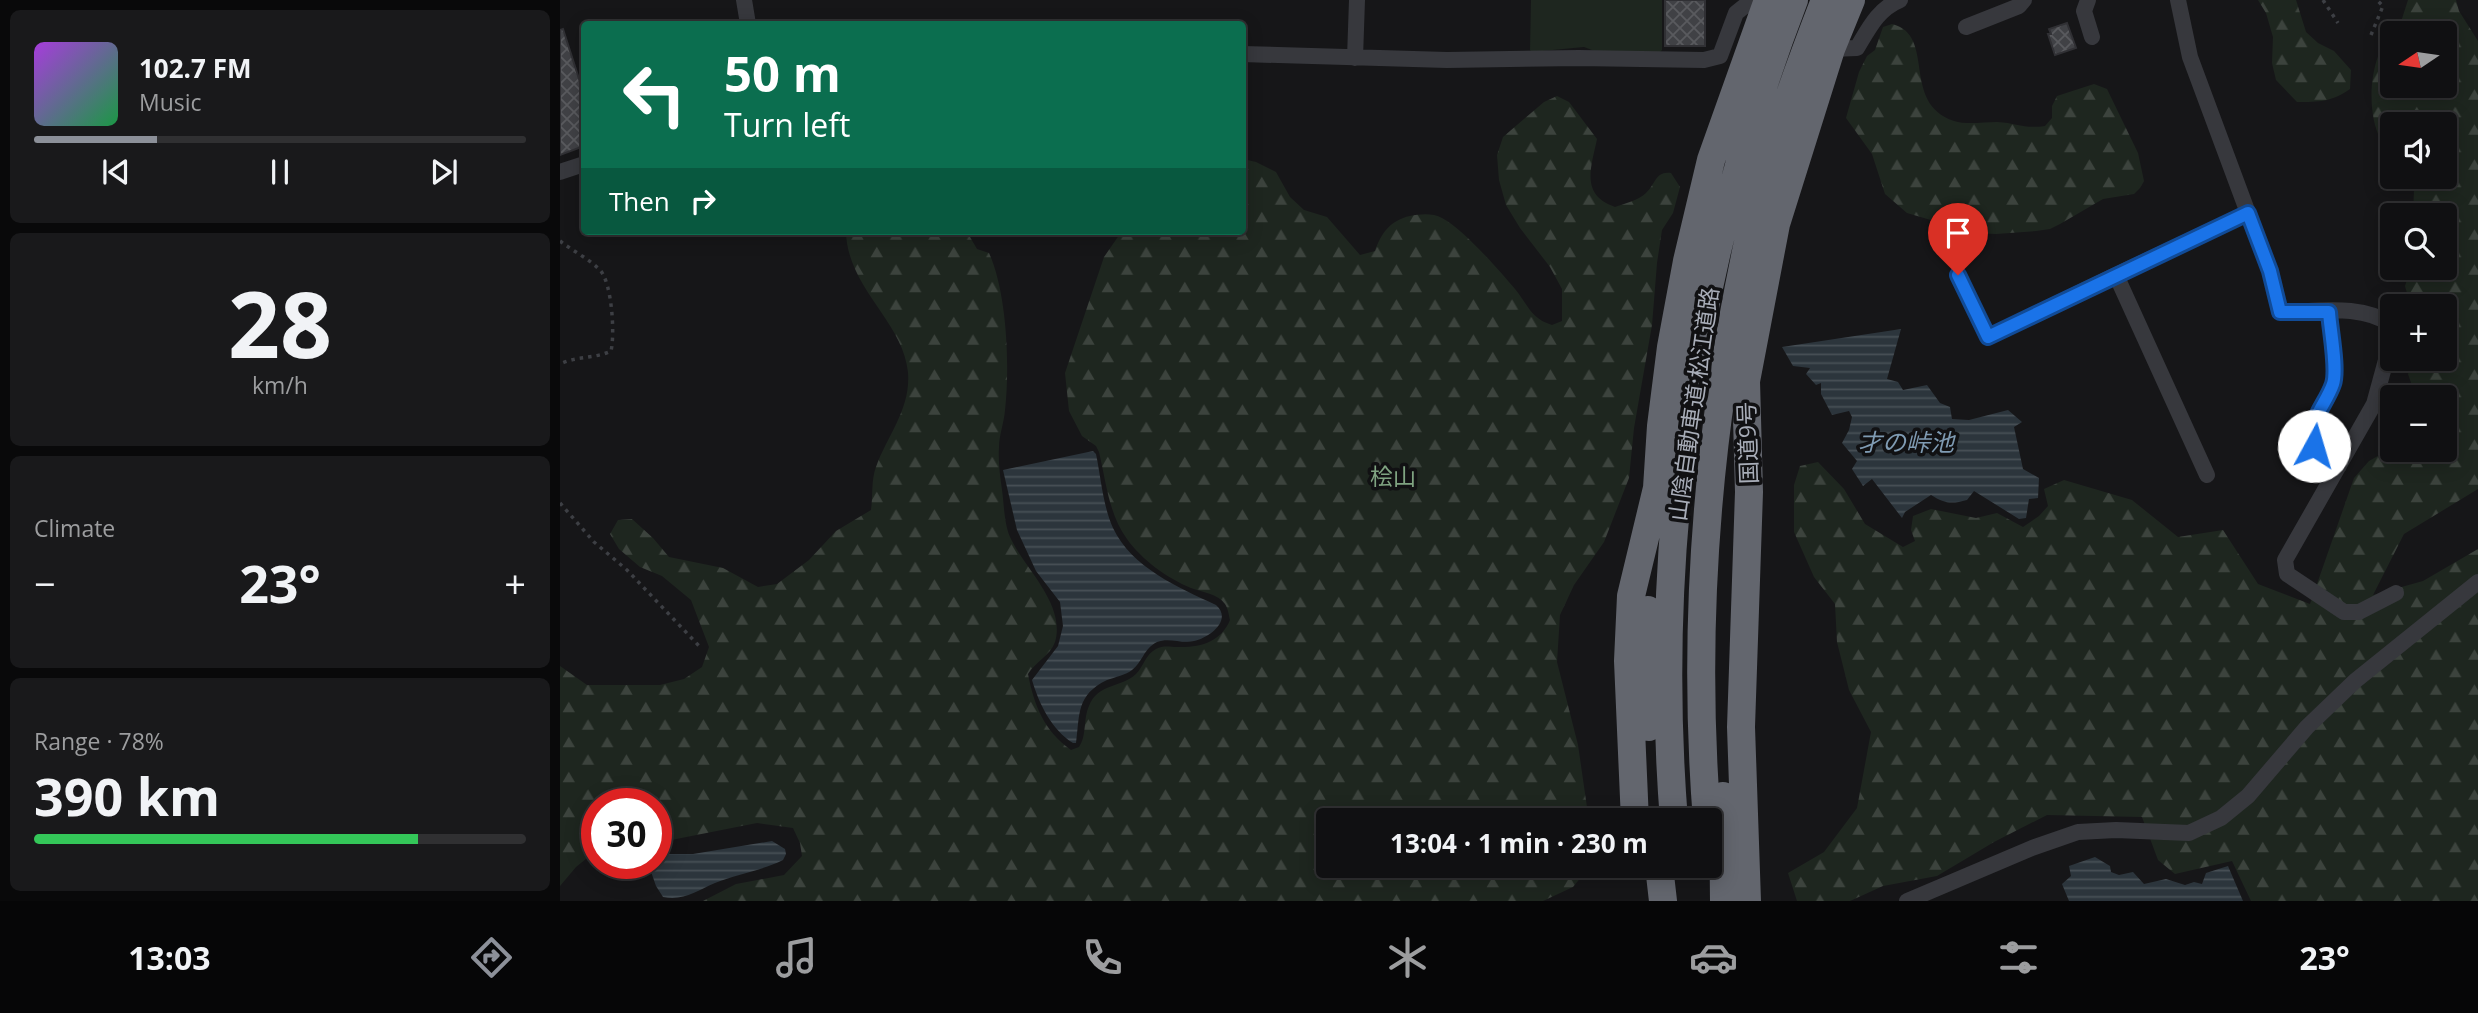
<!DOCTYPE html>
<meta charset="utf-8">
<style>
body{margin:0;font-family:"Open Sans","Noto Sans JP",sans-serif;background:#19191b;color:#f1f3f6;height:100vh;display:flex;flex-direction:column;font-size:26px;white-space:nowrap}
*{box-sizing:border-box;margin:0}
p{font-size:23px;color:#9c9d9f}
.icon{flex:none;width:38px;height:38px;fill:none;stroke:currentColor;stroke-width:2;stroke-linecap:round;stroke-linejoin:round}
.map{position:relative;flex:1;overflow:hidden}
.drawer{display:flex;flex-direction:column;gap:10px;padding:10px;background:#09090a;width:560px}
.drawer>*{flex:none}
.hud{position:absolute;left:21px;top:21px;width:665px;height:214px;border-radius:7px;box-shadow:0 4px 18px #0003,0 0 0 2px #303032;background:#0b6e4f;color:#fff;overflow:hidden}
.needle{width:46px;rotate:257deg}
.buttons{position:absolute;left:1820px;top:21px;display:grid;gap:14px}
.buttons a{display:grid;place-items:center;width:77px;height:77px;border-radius:7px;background:#101012;box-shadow:0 4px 18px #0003,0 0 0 2px #303032;font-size:35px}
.speed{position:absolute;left:21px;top:788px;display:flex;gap:14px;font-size:35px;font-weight:700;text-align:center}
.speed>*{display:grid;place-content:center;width:91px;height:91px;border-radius:50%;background:#101012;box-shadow:0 4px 18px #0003,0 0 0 2px #303032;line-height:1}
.speed .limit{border:10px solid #d22;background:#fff;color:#111}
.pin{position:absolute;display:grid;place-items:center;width:60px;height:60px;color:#fff;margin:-72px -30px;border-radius:50% 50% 50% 0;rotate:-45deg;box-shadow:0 0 7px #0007}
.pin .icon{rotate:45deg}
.me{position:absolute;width:77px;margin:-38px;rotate:6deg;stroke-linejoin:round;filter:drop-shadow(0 0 5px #0008)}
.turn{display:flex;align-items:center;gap:24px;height:147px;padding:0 28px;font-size:32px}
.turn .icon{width:91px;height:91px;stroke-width:2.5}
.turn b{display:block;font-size:49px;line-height:60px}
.then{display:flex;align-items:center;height:66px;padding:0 28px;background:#0003;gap:14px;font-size:26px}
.big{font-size:52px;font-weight:700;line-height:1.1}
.drawer .card{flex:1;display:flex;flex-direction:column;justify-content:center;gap:10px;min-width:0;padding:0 24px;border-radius:10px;background:#19191b}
.drawer .dial{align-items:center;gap:0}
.dial b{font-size:91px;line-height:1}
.song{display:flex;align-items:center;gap:21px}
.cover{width:84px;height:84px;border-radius:10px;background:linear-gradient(135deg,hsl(280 70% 55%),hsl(140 70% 35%))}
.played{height:7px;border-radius:4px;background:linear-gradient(90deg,#8c9099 25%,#303032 25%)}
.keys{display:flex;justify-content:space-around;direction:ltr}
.heat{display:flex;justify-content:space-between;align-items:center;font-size:38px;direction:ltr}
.charge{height:10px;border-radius:5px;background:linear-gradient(90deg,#34c759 78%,#303032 0)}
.trip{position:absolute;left:756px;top:808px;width:406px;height:70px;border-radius:7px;background:#101012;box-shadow:0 4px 18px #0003,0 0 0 2px #303032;font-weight:700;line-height:70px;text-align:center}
.menu{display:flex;height:112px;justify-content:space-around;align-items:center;background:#060607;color:#9c9d9f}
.menu .icon{width:49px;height:49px}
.menu .selected{color:#8c9099}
.menu b{font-size:32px;color:#f1f3f6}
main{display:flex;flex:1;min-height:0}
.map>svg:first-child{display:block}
.green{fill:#1e261f}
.forest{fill:url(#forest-firs)}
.water{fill:url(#water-rules)}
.building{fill:url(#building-cross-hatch);stroke:#303034;stroke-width:2}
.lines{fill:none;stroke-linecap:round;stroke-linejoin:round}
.path{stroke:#3d3f44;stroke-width:3.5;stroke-dasharray:3.5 5;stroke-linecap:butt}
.street{stroke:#37383d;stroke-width:16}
.highway{stroke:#63666e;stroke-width:28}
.route-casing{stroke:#114b97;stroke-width:18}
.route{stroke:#1a73e8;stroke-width:12}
.labels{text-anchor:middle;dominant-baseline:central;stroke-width:7;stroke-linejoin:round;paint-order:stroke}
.street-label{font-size:23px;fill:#a8adb8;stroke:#111113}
.park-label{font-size:23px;fill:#7fa381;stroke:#111113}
.water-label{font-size:24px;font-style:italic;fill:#7f9bb3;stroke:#111113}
</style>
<main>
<section class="drawer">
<div class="card">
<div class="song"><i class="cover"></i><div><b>102.7 FM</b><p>Music</p></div></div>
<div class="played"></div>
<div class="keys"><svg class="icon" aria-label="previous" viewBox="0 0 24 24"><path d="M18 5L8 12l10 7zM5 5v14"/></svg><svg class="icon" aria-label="pause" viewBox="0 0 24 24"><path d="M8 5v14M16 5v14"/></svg><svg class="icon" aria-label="next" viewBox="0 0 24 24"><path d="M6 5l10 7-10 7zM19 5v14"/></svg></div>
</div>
<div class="card dial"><b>28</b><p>km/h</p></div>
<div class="card"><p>Climate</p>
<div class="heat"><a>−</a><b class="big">23°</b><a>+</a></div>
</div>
<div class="card"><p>Range · 78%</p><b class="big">390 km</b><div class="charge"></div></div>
</section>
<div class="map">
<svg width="1918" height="901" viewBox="0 0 1918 901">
<defs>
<pattern id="forest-firs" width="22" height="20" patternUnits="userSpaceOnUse" patternTransform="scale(1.75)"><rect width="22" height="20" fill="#1e261f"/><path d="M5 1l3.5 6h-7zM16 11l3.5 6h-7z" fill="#3c433d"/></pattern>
<pattern id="water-rules" width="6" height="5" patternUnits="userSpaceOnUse" patternTransform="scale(1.75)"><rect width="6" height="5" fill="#2c353c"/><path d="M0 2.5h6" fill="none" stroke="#485056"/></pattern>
<pattern id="building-cross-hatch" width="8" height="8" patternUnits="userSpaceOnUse" patternTransform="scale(1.75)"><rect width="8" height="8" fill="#404145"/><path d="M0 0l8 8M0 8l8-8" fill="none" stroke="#595a5e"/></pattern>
</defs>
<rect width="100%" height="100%" fill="#161618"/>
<path class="green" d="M971 0H1102V50L1099 53 1037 52 1024 47 972 52 970 50Z"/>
<path class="forest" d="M1698 0H1736L1746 32 1758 43 1774 51 1791 70 1790 89C1772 102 1758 102 1737 102L1716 80 1712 63 1713 37 1706 13Z
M1848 0H1896L1899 11 1918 41V489L1844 534 1813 595 1863 581 1918 549V901H1691L1672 861 1615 874 1598 860 1582 817 1487 815 1434 842 1377 876 1323 886 1290 901H1237L1228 873 1264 852 1297 808 1311 732 1289 690 1277 642 1275 604 1254 577 1234 532V485L1240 466 1258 462 1284 489 1305 524 1343 547 1355 541 1351 530 1353 516 1371 509 1416 518 1437 513 1463 527 1479 516 1488 506 1484 489 1504 480 1572 500 1618 537 1663 530 1698 584 1750 604 1794 478 1809 461 1832 448V450H1885V397H1856L1848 374 1856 359H1885V306H1878L1870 298 1858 301 1848 297 1845 286 1851 268H1885V215H1853L1854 190 1846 177H1885V124H1832V156C1828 150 1823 144 1820 138 1806 111 1809 55 1832 34V86H1885V33H1833L1839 28Z
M1332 24C1377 35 1340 103 1394 121 1406 125 1424 122 1437 122 1457 123 1463 129 1485 126L1492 118V106L1497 96 1534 84 1547 89 1578 153 1584 181 1580 188 1574 194 1543 199 1500 224 1490 229 1476 231 1436 234 1415 233 1347 213 1325 194 1312 154 1286 118 1299 72 1307 56 1315 50 1323 27Z
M997 96 1009 102 1037 139C1031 168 1020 195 1055 207 1064 204 1079 200 1086 193 1096 184 1095 171 1111 173L1120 187 1113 213 1102 230 1097 263 1092 325 1074 428 1069 478 1044 542 1014 585 1000 615 997 662 1018 745 1029 821H768V866H1030L1013 887 983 901H143L176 884 224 875 242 856 240 843 233 828 197 823 96 843V803H37V850L16 867 0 886V666L27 685H100L124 679 142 667 149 647 131 600 102 576 80 567 59 549 50 534 58 520 72 519 93 538 109 557 163 568 198 587 217 584 249 560 276 531 311 510C313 497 311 480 316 467 328 434 351 409 348 372 343 321 287 288 286 231H410V237L417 249 429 253C447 293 450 366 445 410 444 423 439 435 439 447 438 461 440 476 442 490 444 504 444 523 450 537 464 568 506 604 495 642 490 656 475 662 468 674 474 705 484 731 511 750L519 747C527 736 523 719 529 706 538 683 561 688 576 674 584 666 585 655 596 649 604 645 609 647 617 647 640 648 661 642 670 620 669 616 668 608 665 604 658 594 642 592 631 588 607 578 582 560 567 539 549 515 546 481 539 452L536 446 522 436 509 411 505 373 544 257 562 231H682L683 159 696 162 716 172 730 197 744 210 767 217 800 255 815 251C821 233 831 220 850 216 860 214 873 213 882 218 903 229 939 270 955 289 968 305 971 319 992 325L1002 321V289L990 267 960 228 946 205 939 180 937 155 943 137 984 102Z"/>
<path class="water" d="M1341 329 1327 379 1338 382 1343 390 1367 385 1380 403 1390 407 1392 419 1409 420 1448 410 1462 422 1454 427 1463 469 1479 478 1478 498 1469 499 1466 518 1459 519 1414 491 1407 500C1392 504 1385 504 1371 495L1345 512 1342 518 1312 479 1303 486 1292 469 1297 461 1282 443 1289 430 1292 417 1289 411 1272 415 1261 394V383L1256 385 1246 374 1250 368 1233 366 1222 347Z
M533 451 536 454C541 478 543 506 553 528 572 568 618 587 656 605 673 620 649 638 634 641 622 644 609 637 597 642 584 648 582 663 572 670 566 675 555 677 547 680 516 695 520 714 516 743H513C492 730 479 704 472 680L498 646 503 626 500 602 476 571 457 530 443 470Z
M212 841 225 849 226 854 223 860C201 871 177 874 155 883 136 891 124 901 103 897L96 886 88 863H96V854H133Z
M1535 857 1550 866 1551 872 1559 875 1573 872 1584 884 1606 879 1625 885 1634 882 1642 884 1646 873 1668 866 1683 901H1509L1502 884 1511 876 1509 866Z"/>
<path class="building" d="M1105 0H1145V46H1105Z
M1507 23 1516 48 1495 55 1488 34H1491L1489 29Z
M3 29 20 82 24 81V146L0 155V30Z"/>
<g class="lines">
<path class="path" d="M1763 0 1778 23
M1811 35 1823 6 1817 0
M0 241C13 251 29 259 40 270 52 283 55 334 51 351 34 359 16 356 0 364
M0 503 34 542 67 570 141 648"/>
<path class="street" d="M184 0 188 24
M1528 0 1524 11 1532 37
M1618 0 1630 57 1688 213
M1406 27 1459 6 1464 0
M1271 49 1297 48C1309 28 1318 9 1340 0
M682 54 887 60 1019 58 1144 60 1160 56 1176 13 1186 5 1205 7
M795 58 797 0
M0 172 24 164
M1398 275 1428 337 1556 275 1647 475
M1556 275 1688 213 1710 271 1720 312C1756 312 1801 303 1832 325
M1769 311C1770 330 1778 368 1773 383 1767 404 1752 415 1752 439L1760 453 1779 466
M1832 338 1814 404 1725 560 1727 574 1784 612H1799L1836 593
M1347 901 1472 848 1518 832 1556 830 1629 833 1661 818 1688 796 1747 727 1795 681 1918 582"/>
<path class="highway" d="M1088 610 1089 727
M1163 796 1164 901
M1075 821 1068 661 1071 596 1097 488 1101 426 1111 347 1127 261 1151 160 1208 0
M1114 821C1092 542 1134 260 1234 0
M1147 821C1132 630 1147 435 1187 247 1204 163 1234 80 1265 0
M1099 866 1103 901
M1187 901 1181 727 1189 492 1186 381 1216 224 1271 49 1291 0"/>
</g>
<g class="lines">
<defs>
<path id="route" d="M1398 275 1428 337 1688 213 1710 271 1720 312H1769C1770 329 1778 369 1773 384 1766 405 1746 422 1754 446"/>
</defs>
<use href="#route" class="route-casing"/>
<use href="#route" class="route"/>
</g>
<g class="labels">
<g class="street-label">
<text transform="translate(1133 404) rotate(-82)">山陰自動車道;松江道路</text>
<text transform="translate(1187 443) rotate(-92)">国道9号</text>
</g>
<g class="park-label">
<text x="833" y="476">桧山</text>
</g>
<g class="water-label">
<text x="1346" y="441">才の峠池</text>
</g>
</g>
</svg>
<div class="buttons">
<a><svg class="needle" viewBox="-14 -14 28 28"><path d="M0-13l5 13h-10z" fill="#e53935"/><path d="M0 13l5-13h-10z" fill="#9c9d9f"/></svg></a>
<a><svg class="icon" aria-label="sound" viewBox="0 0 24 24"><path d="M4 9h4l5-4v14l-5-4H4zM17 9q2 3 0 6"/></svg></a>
<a><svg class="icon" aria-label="search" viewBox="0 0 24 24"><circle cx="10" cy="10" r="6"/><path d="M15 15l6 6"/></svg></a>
<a>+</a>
<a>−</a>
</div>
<div class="speed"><div class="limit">30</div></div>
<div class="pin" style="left:1398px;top:275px;background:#d93025"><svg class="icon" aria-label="arrive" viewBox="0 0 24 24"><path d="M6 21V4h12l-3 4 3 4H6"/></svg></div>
<svg class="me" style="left:1754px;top:446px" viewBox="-20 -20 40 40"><circle r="19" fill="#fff"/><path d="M0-13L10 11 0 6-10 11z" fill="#1a73e8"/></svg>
<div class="trip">13:04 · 1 min · 230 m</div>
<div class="hud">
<div class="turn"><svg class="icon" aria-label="left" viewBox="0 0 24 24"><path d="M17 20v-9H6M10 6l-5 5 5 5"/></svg><div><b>50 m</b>Turn left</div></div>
<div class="then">Then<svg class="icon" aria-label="right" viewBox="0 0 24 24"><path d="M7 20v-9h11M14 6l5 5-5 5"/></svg></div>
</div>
</div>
</main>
<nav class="menu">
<b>13:03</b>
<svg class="icon selected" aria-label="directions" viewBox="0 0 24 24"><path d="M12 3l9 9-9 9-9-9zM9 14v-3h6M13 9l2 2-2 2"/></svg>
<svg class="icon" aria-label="music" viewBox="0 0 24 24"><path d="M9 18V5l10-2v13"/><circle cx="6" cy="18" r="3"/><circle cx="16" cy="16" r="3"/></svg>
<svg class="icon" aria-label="phone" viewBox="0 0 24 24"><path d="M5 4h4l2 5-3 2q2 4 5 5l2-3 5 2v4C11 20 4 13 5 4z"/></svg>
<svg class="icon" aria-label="climate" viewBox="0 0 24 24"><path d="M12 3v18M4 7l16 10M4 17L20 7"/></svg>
<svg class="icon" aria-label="car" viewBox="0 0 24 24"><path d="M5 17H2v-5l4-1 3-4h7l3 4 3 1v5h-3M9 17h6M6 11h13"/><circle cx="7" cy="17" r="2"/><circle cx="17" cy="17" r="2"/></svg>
<svg class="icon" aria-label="filters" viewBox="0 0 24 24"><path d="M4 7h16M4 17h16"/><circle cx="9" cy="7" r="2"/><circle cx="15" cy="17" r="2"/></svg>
<b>23°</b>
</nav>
